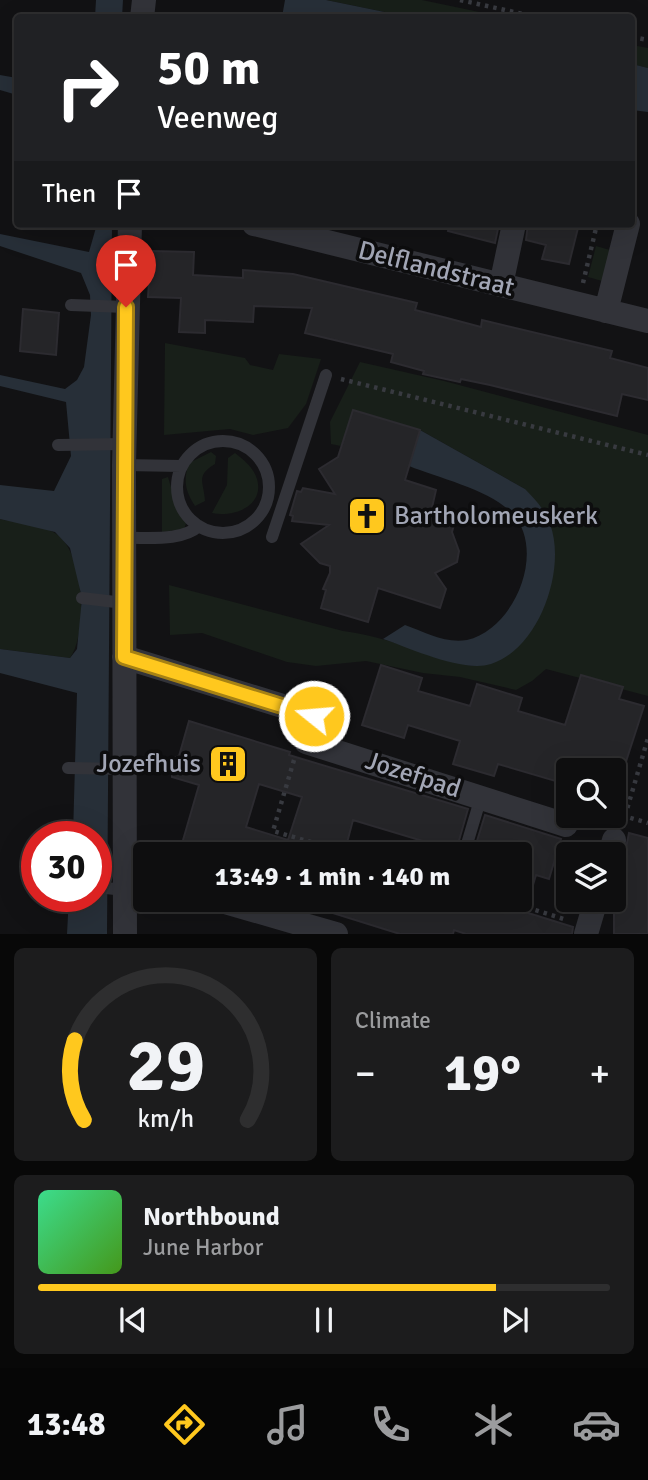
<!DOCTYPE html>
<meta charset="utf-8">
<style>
body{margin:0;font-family:Signika,sans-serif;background:#1c1c1d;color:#f1f3f6;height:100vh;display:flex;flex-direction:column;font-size:26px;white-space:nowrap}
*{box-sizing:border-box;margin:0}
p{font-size:23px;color:#9b9c9e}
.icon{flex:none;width:38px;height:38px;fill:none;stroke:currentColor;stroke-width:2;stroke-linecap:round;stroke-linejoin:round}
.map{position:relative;height:934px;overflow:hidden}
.drawer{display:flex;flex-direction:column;gap:14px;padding:14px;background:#080808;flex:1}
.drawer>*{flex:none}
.top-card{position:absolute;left:14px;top:14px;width:621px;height:214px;border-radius:7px;box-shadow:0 7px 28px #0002,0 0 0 2px #2e2e2f;background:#202124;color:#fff;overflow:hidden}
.buttons{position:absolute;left:556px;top:758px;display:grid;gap:14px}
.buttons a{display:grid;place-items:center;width:70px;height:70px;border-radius:7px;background:#0e0e0f;box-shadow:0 7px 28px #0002,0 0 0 2px #2e2e2f;font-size:35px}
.speed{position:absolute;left:21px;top:821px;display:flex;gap:14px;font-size:35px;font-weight:700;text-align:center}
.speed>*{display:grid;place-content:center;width:91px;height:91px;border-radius:50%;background:#0e0e0f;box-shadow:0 7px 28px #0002,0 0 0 2px #2e2e2f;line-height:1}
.speed .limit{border:10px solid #d22;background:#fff;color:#111}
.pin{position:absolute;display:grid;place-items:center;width:60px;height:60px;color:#fff;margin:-72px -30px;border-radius:50% 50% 50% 0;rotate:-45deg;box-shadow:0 0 7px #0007}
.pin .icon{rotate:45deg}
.me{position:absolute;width:77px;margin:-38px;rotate:287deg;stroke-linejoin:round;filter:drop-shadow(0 0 5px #0008)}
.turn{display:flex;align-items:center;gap:24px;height:147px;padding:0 28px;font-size:32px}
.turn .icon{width:91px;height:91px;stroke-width:2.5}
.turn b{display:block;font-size:49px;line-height:60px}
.then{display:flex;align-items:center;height:66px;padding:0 28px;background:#0003;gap:14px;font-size:26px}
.big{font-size:52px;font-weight:700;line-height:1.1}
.drawer .tile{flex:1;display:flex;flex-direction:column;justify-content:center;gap:10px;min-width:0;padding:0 24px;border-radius:10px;background:#1c1c1d}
.drawer .dial{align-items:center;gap:0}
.dial svg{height:182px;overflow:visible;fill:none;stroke:#2e2e2f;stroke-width:7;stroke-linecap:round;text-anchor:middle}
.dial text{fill:#f1f3f6;stroke:none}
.song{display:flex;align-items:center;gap:21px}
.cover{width:84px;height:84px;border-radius:10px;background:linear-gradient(135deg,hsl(150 70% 55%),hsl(100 70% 35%))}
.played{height:7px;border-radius:4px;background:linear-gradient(90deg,#ffc81e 80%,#2e2e2f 80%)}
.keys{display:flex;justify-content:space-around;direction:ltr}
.heat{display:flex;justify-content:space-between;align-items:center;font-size:38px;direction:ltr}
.drawer .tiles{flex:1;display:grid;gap:14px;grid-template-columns:1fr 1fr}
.tile:last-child{grid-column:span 2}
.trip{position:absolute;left:133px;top:842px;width:399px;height:70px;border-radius:7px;background:#0e0e0f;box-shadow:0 7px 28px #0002,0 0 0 2px #2e2e2f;font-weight:700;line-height:70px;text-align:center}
.menu{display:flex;height:112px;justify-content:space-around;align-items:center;background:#060606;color:#9b9c9e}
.menu .icon{width:49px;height:49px}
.menu .active{color:#ffc81e}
.menu b{font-size:32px;color:#f1f3f6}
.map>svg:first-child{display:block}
.green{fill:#181f19}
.water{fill:#272f38}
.building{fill:#252528;stroke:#2c2b30;stroke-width:2;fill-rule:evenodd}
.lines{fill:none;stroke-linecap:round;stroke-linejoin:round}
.path{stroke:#383a40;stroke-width:4.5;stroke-dasharray:3.5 5;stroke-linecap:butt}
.lane{stroke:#323339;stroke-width:12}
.street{stroke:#323339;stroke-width:24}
.route-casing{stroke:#a68214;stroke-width:18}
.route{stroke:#ffc81e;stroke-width:12}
.labels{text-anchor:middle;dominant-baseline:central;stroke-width:7;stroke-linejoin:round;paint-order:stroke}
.street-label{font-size:26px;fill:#a2a6b5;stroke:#0d0d0e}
.poi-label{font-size:26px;fill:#a2a6b5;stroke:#0d0d0e;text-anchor:start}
</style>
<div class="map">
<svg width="648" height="934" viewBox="0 0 648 934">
<rect width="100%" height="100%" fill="#121214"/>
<path class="green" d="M326 0H422L503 17H409Z
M632 45 648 48V68L632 64Z
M596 246 610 250 602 281 588 277Z
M165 343 245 358 250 365 273 370 279 354 321 359 306 404 288 428 253 435 230 429 164 435Z
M360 362 444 381 648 435V696L546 669 532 681 516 690 460 677 423 673 366 661 316 666 287 662 202 633 170 635 169 585 343 631C388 637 429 656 473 666L532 630 525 489 420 430 354 410 341 446 331 444 330 422Z
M211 452 216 456 215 464C195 476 204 482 205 501L195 506C185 491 183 480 189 463Z
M235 453C244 460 253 467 257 479 265 506 233 518 212 513L227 485 228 458Z
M168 477 173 494 187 521 184 529 162 532V479Z
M0 519C17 523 38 524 53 532 85 547 88 634 70 658L0 649Z"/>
<path class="water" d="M96 0H123L122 17H95Z
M285 0H326L409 17H282Z
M632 64 648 68V112L632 110Z
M0 75 17 78V95L0 90Z
M97 224H112L107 934H67L69 896H96V836H73L77 693 0 673V649L70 658 77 649 82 598 70 548 55 532 0 519V485L54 491 71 456 66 402 0 386V375L65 389 77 380 84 367 91 315 90 295 81 273 0 246V234L89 252Z
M420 430 525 489C535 499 545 510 550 524 567 569 539 649 491 664 463 673 410 648 383 639L405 625C425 632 446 644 467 640 515 629 547 550 512 513 490 490 439 478 409 466Z"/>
<path class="building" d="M449 224H499L495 243 448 231Z
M528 224H579L569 264 542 259 546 245 526 240Z
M151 251 194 252 193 275 243 278V270L293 274 417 303 415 310 447 318 481 327 482 320 612 351 610 358 648 368V400L622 394 617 416 490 385 461 379 460 382 423 374 424 371 391 362 393 354 305 333 312 308 254 306 253 322 205 320V333L179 332 181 298 148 297Z
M23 309 59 313 56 355 20 351Z
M353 410 420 430 405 480 436 490 431 512 455 521 452 532 459 551 457 562 435 573 446 589 440 608 378 588 368 622 321 608 326 590 323 589 330 573V566L320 563 301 544 329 525 292 521 293 516 290 515 297 491 301 492 303 488 335 494 319 469 338 457Z
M381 665 422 678 418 691 470 706 477 684 522 698 518 711 565 725 581 675 623 687 619 699 644 706 621 777 614 775V770H569V785L498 764 494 776 453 764 460 741 408 725 404 738 362 725Z
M189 721 290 752 289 755 468 809 456 851 353 820 344 854H179L199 785 172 777V759L179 756ZM259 784 302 797 288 840 246 827Z
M485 815 561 839 549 879 536 875 525 912 573 927 572 934H466L454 930 453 934H400L304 904V900H520V854H473Z
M629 833 648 838V934H614V882L619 865 624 858Z"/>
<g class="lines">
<path class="path" d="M460 0 541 18
M632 37 648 40
M583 283 597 224
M341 379 648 455
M294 760 273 831 352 854
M614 813 648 823
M625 816 648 738
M503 900 567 920"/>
<path class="lane" d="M71 305 126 307
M177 487a46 46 0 1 1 92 0a46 46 0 1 1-92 0Z
M58 445 124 444
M124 465 181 466
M272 537 326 375
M124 538C147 537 181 542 199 526
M82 598 124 603
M68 768 125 769
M464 854 481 797
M96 887 125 890"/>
<path class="street" d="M142 18 144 0
M254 224 648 321
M501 285 514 224
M606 311 628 224
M124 657 315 716 306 742 566 825 570 816
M610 854 614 840
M218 900 336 934
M125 934 124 465 130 224
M586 934 596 900"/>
</g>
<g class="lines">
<defs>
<path id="route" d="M126 307 124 657 314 716"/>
</defs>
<use href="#route" class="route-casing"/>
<use href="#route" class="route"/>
</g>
<defs>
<symbol id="church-square" viewBox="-11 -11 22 22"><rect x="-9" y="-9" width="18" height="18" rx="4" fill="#ffc81e" stroke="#0d0d0e"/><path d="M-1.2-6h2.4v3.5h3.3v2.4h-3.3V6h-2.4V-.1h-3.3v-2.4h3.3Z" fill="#111"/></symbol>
<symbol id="building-square" viewBox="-11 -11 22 22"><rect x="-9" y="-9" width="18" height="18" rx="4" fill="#ffc81e" stroke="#0d0d0e"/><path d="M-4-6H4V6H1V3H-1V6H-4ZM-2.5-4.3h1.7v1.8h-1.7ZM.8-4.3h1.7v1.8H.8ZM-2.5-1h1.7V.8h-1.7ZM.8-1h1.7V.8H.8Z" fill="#111"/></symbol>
</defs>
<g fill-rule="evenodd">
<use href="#church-square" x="345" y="494" width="44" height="44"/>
<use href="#building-square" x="206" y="742" width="44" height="44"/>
</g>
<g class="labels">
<g class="street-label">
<text transform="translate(436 269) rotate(14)">Delflandstraat</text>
<text transform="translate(413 775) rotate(18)">Jozefpad</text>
</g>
<g class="poi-label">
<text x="394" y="516">Bartholomeuskerk</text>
<text x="201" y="764" text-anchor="end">Jozefhuis</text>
</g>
</g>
</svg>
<div class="buttons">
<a><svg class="icon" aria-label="search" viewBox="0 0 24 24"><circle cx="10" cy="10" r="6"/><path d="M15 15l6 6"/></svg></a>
<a><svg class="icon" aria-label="layers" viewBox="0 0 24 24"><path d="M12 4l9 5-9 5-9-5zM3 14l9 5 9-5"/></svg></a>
</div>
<div class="speed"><div class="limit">30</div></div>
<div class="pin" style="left:126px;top:307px;background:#d93025"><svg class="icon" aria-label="arrive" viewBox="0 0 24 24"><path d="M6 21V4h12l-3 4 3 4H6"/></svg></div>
<svg class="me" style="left:314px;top:716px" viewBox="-20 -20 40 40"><circle r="17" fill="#ffc81e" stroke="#fff" stroke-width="3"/><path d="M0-11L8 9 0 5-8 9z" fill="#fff"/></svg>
<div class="trip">13:49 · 1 min · 140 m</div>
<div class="top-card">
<div class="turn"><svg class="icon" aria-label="right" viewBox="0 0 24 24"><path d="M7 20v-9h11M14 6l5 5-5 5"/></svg><div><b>50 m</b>Veenweg</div></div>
<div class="then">Then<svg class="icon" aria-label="arrive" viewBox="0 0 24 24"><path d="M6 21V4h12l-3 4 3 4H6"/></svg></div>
</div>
</div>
<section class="drawer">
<div class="tiles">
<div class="tile dial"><svg viewBox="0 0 100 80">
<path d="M14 69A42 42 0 1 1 86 69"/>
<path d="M14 69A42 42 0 0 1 10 34" stroke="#ffc81e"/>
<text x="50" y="56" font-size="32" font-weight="700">29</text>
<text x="50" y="72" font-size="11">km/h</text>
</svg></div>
<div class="tile"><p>Climate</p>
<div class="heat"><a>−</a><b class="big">19°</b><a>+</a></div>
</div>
<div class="tile">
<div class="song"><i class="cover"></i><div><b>Northbound</b><p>June Harbor</p></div></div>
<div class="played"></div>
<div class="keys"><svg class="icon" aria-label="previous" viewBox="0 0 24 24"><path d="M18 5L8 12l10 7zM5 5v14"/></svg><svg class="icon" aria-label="pause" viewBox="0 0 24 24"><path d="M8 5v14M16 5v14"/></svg><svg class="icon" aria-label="next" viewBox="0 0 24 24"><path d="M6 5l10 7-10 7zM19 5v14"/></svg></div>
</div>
</div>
</section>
<nav class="menu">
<b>13:48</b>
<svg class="icon active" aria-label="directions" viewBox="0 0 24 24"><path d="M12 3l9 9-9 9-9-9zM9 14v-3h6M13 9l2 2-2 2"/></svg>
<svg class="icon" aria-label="music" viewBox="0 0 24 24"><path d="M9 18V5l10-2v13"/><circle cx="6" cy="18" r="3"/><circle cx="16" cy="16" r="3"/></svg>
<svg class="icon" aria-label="phone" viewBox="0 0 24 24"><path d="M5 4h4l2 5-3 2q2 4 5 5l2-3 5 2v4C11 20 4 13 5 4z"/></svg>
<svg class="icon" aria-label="climate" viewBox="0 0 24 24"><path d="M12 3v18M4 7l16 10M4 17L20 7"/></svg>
<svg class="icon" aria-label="car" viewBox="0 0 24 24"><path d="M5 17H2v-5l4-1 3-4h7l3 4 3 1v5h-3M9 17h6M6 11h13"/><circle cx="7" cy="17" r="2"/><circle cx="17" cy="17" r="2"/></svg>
</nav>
